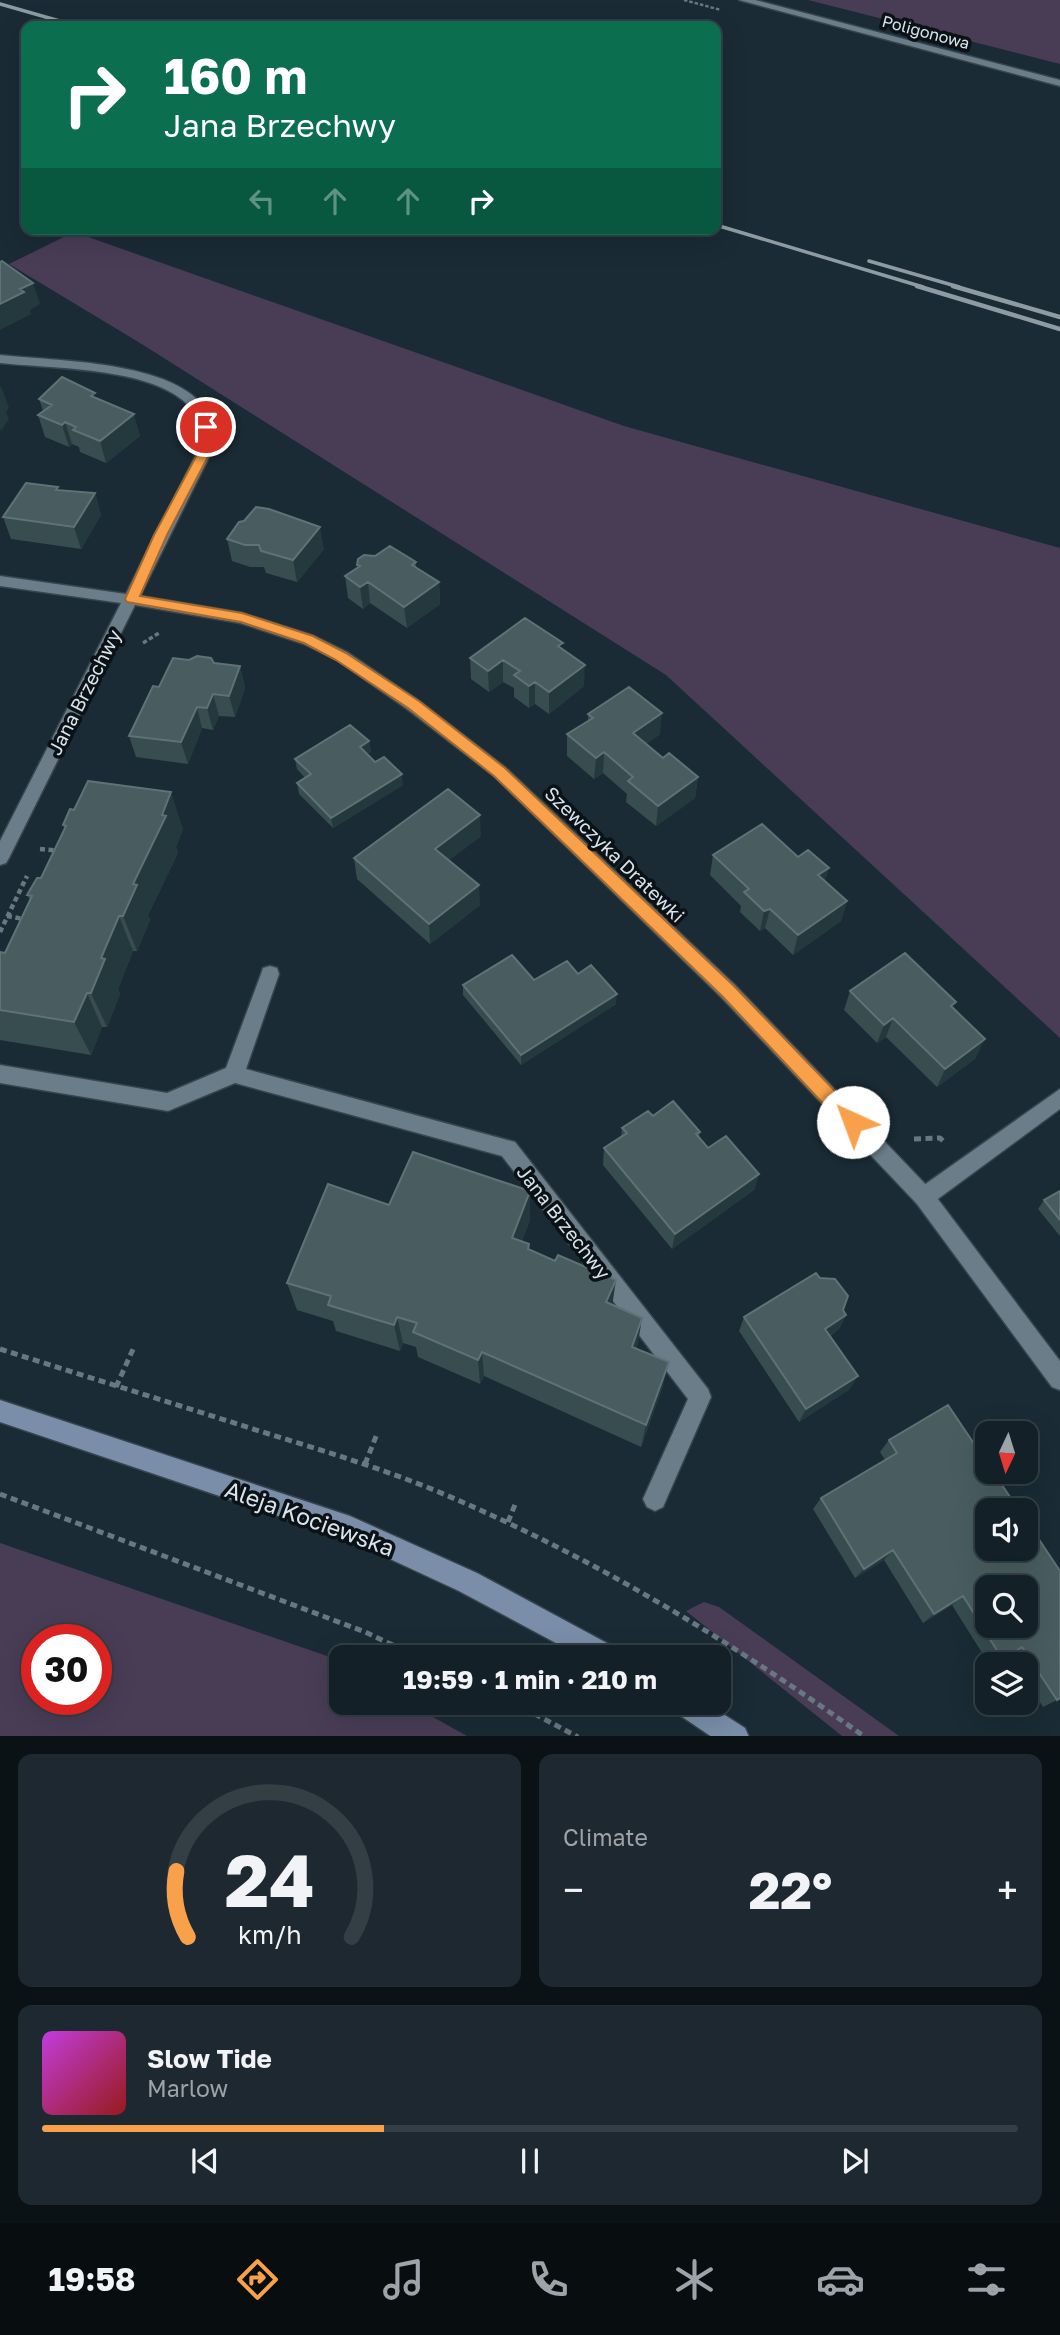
<!DOCTYPE html>
<meta charset="utf-8">
<style>
body{margin:0;font-family:"Golos Text",sans-serif;background:#1d2830;color:#f1f3f6;height:100vh;display:flex;flex-direction:column;font-size:26px;white-space:nowrap}
*{box-sizing:border-box;margin:0}
p{font-size:23px;color:#9da3a8}
.icon{flex:none;width:38px;height:38px;fill:none;stroke:currentColor;stroke-width:2;stroke-linecap:round;stroke-linejoin:round}
.map{position:relative;height:1736px;overflow:hidden}
.drawer{display:flex;flex-direction:column;gap:18px;padding:18px;background:#0b1216;flex:1}
.drawer>*{flex:none}
.guide{position:absolute;left:21px;top:21px;width:700px;height:214px;border-radius:14px;box-shadow:0 7px 28px #0002,0 0 0 2px #333e45;background:#0b6e4f;color:#fff;overflow:hidden}
.needle{width:46px;rotate:184deg}
.fabs{position:absolute;left:975px;top:1421px;display:grid;gap:14px}
.fabs a{display:grid;place-items:center;width:63px;height:63px;border-radius:14px;background:#142028;box-shadow:0 7px 28px #0002,0 0 0 2px #333e45;font-size:35px}
.speed{position:absolute;left:21px;top:1624px;display:flex;gap:14px;font-size:35px;font-weight:700;text-align:center}
.speed>*{display:grid;place-content:center;width:91px;height:91px;border-radius:50%;background:#142028;box-shadow:0 7px 28px #0002,0 0 0 2px #333e45;line-height:1}
.speed .limit{border:10px solid #d22;background:#fff;color:#111}
.pin{position:absolute;display:grid;place-items:center;width:60px;height:60px;color:#fff;margin:-30px;border:4px solid #fff;border-radius:50%;box-shadow:0 2px 7px #0007}
.me{position:absolute;width:77px;margin:-38px;rotate:317deg;stroke-linejoin:round;filter:drop-shadow(0 0 5px #0008)}
.turn{display:flex;align-items:center;gap:24px;height:147px;padding:0 28px;font-size:32px}
.turn .icon{width:91px;height:91px;stroke-width:2.5}
.turn b{display:block;font-size:49px;line-height:60px}
.lanes{display:flex;align-items:center;height:66px;padding:0 28px;background:#0003;justify-content:center;gap:35px;direction:ltr}
.lanes .off{opacity:.35}
.big{font-size:52px;font-weight:700;line-height:1.1}
.drawer .card{flex:1;display:flex;flex-direction:column;justify-content:center;gap:10px;min-width:0;padding:0 24px;border-radius:14px;background:#1d2830}
.drawer .dial{align-items:center;gap:0}
.dial svg{height:182px;overflow:visible;fill:none;stroke:#333e45;stroke-width:7;stroke-linecap:round;text-anchor:middle}
.dial text{fill:#f1f3f6;stroke:none}
.song{display:flex;align-items:center;gap:21px}
.cover{width:84px;height:84px;border-radius:10px;background:linear-gradient(135deg,hsl(290 70% 55%),hsl(0 70% 35%))}
.played{height:7px;border-radius:4px;background:linear-gradient(90deg,#f8a14a 35%,#333e45 35%)}
.keys{display:flex;justify-content:space-around;direction:ltr}
.heat{display:flex;justify-content:space-between;align-items:center;font-size:38px;direction:ltr}
.drawer .tiles{flex:1;display:grid;gap:18px;grid-template-columns:1fr 1fr}
.card:last-child{grid-column:span 2}
.trip{position:absolute;left:329px;top:1645px;width:402px;height:70px;border-radius:14px;background:#142028;box-shadow:0 7px 28px #0002,0 0 0 2px #333e45;font-weight:700;line-height:70px;text-align:center}
.menu{display:flex;height:112px;justify-content:space-around;align-items:center;background:#080d10;color:#9da3a8}
.menu .icon{width:49px;height:49px}
.menu .selected{color:#f8a14a}
.menu b{font-size:32px;color:#f1f3f6}
.map>svg:first-child{display:block}
.green{fill:#483d55;fill-rule:evenodd}
.lines{fill:none;stroke-linecap:round;stroke-linejoin:round}
.lane-casing{stroke:#37454d;stroke-width:3}
.street-casing{stroke:#37454d;stroke-width:3}
.secondary-casing{stroke:#37454d;stroke-width:3}
.path-far3{stroke:#697780;stroke-width:2.5;stroke-dasharray:3.5 2;stroke-linecap:butt}
.path-far2{stroke:#697780;stroke-width:3.5;stroke-dasharray:4.5 2.5;stroke-linecap:butt}
.path-far1{stroke:#697780;stroke-width:4.5;stroke-dasharray:5 3.5;stroke-linecap:butt}
.path{stroke:#697780;stroke-width:5;stroke-dasharray:7 4.5;stroke-linecap:butt}
.lane{fill:#6a7d89;fill-rule:evenodd}
.street{fill:#6a7d89;fill-rule:evenodd}
.secondary{fill:#7a8ea9;fill-rule:evenodd}
.rail-far1{stroke:#8f9ba3;stroke-width:3.5}
.rail{stroke:#8f9ba3;stroke-width:4.5}
.wall{fill:#374d50}
.shaded-wall{fill:#24393e}
.building{fill:#495d60;stroke:#5f7276;stroke-width:2;fill-rule:evenodd}
.route{fill:#f8a14a;stroke:#a16930;stroke-width:2}
.labels{text-anchor:middle;dominant-baseline:central;stroke-width:7;stroke-linejoin:round;paint-order:stroke}
.far-street-label{font-size:16px;fill:#d9e3ea;stroke:#0b1217}
.street-label{font-size:19px;fill:#d9e3ea;stroke:#0b1217}
.near-street-label{font-size:23px;fill:#d9e3ea;stroke:#0b1217}
</style>
<div class="map">
<svg width="1060" height="1737" viewBox="0 0 1060 1737">
<rect width="100%" height="100%" fill="#1a2b35"/>
<path class="green" d="M808 0H1060V64Z
M74 232 624 426 1060 548V1038L666 675 140 343 9 264Z
M0 1543 327 1656 341 1664V1703H408L467 1736H0ZM37 1640H96V1699H37Z
M704 1602 719 1607 899 1736H842L686 1611Z"/>
<g class="lines">
<defs>
<path id="lane" d="M1060 1089V1109L931 1204 924 1207 917 1204 914 1197 917 1190Z"/>
<path id="street" d="M739 0H755L1060 80V86Z
M0 355C53 361 178 360 207 412 214 423 213 437 213 449L140 596 242 613 314 636 347 652 419 701 506 768 735 985 931 1190 1060 1361V1390L1052 1387 917 1204 721 997 494 776 407 709 337 660 304 644 240 623 135 605 9 858 6 863 0 865V841L121 603 0 586V576L126 594 199 449C199 438 201 422 194 412 162 366 51 369 0 363Z
M270 966 277 968 279 974 246 1069 515 1142 708 1389 711 1397 663 1507 655 1511 647 1507 643 1499 688 1399 502 1156 235 1083 168 1111 0 1083V1065L167 1093 226 1068 261 974 263 968Z"/>
<path id="secondary" d="M0 1400 350 1516 477 1573 616 1648 619 1657H582L459 1591 347 1539 0 1422Z
M671 1703H706L745 1728 749 1737H712L675 1712Z"/>
</defs>
<use href="#lane" class="lane-casing"/>
<use href="#street" class="street-casing"/>
<use href="#secondary" class="secondary-casing"/>
<path class="path-far3" d="M684 0 721 10"/>
<path class="path-far2" d="M143 643 159 633"/>
<path class="path-far1" d="M40 849 60 851
M7 916 24 919
M0 932 27 876"/>
<path class="path" d="M914 1139 940 1138 945 1143
M0 1349C84 1376 169 1402 253 1429 314 1448 375 1466 434 1490 588 1554 729 1640 865 1737
M116 1387 134 1347
M365 1464 377 1434
M0 1494 365 1632 418 1657
M508 1522 516 1502
M514 1703 578 1737"/>
<use href="#lane" class="lane"/>
<use href="#street" class="street"/>
<use href="#secondary" class="secondary"/>
<path class="rail-far1" d="M0 4 77 26
M716 225 923 287
M869 261 959 287"/>
<path class="rail" d="M917 286 1060 329
M953 286 1060 317"/>
</g>
<path class="wall" d="M39 399H97L140 436 106 463 80 452 79 447 72 444 69 447 45 437 38 415 43 411Z
M59 491 95 493 101 515 81 549 11 539 3 517Z
M227 539 324 549 297 582 266 573 264 567H250L232 561Z
M416 562V568L439 582 440 604 407 628 370 603 363 609 348 598 345 576 358 568 357 565Z
M563 650 584 686 549 714 535 704 529 708 514 697V688L503 682 489 692 471 679 470 658Z
M214 663 240 666 245 688 235 717 219 716 213 730 202 728 188 764 136 757 129 736 159 687Z
M588 714 660 734 646 744 663 758 698 777 695 798 656 826 626 802 627 794 603 773 594 779 567 756V734L588 721Z
M369 741 371 752 367 754 375 762 403 785 333 828 299 794 297 783 305 778 297 769 295 759Z
M63 825 183 829 176 847 178 853 148 915 150 920 137 951H133L118 989 120 994 107 1027H102L91 1055 0 1040V952L5 953 30 900 27 895 41 878 65 829Z
M481 836 449 860 480 905 430 944 357 879 354 858Z
M713 855 825 881 847 901 841 921 793 955 765 928 760 931 740 912 741 906 710 875Z
M578 974 616 1004 521 1065 463 995V985L534 980Z
M850 991 953 1009 976 1058 937 1087 886 1037 877 1043 844 1010Z
M653 1116 700 1132 699 1137 708 1148 759 1174 754 1190 672 1249 603 1165 604 1148 621 1137 622 1128Z
M1060 1191V1236L1038 1209 1044 1200Z
M389 1205 530 1220 522 1241 529 1250 612 1305 638 1343 636 1349 663 1386 641 1447 484 1376 480 1384 418 1357 416 1347 403 1343 400 1351 336 1331 333 1321 297 1310 287 1283Z
M843 1310 846 1315 839 1329 830 1336 850 1389 799 1422 739 1331 744 1317Z
M889 1440 1057 1700 1043 1707 1026 1680V1664H1015L1010 1655 995 1664H989L952 1605 923 1623 884 1560 855 1578 813 1509 821 1498 885 1460 880 1452Z"/>
<path class="shaded-wall" d="M33 283 40 304 30 310 31 314 0 330V304L20 289Z
M1 386 9 408 6 412 9 419 1 431 0 428V388Z
M134 414 140 436 106 463 100 441Z
M65 422 72 444 69 447 62 425Z
M95 493 101 515 81 549 74 527Z
M320 527 324 549 297 582 293 560Z
M368 582 370 603 363 609 360 587Z
M439 582 440 604 407 628 404 607Z
M503 660V682L489 692 488 671Z
M585 665 584 686 549 714V692Z
M240 666 245 688 235 717 229 696Z
M535 682V704L529 708V686Z
M213 694 219 716 213 730 207 708Z
M197 707 202 728 188 764 181 742Z
M662 713 660 734 631 754 633 733Z
M369 741 371 752 362 758 360 747Z
M604 752 603 773 594 779 596 758Z
M402 774 403 785 333 828 331 818Z
M698 777 695 798 656 826 658 806Z
M171 792 183 829 176 847 178 853 148 915 150 920 137 951 123 916 133 884Z
M480 815 481 836 437 869 435 849Z
M829 868 823 888 818 875Z
M479 885 480 905 430 944 429 924Z
M847 901 841 921 793 955 798 935Z
M770 909 765 928 760 931 764 911Z
M119 916 133 951 118 989 120 994 107 1027 91 993 101 958Z
M87 993 102 1027 91 1055 74 1022Z
M617 994 616 1004 521 1065V1055Z
M893 1018 886 1037 877 1043 884 1025Z
M985 1039 976 1058 937 1087 945 1069Z
M759 1174 754 1190 672 1249 675 1234Z
M530 1191V1220L513 1266 512 1238Z
M616 1280 612 1307 606 1302Z
M846 1315 839 1329 818 1343 825 1329Z
M397 1317 403 1343 400 1351 394 1325Z
M642 1318 638 1343 627 1371 632 1347Z
M482 1352 484 1376 480 1384 478 1360Z
M669 1362 663 1386 641 1447 646 1425Z
M858 1376 850 1389 799 1422 806 1409Z
M893 1550 884 1560 855 1578 864 1569Z
M963 1596 952 1605 923 1623 934 1614Z"/>
<path class="building" d="M2 261 33 283 20 289 24 292 0 304V262Z
M62 377 95 393 91 396 134 414 100 441 73 430 76 427 65 422 62 425 38 415 52 405 39 399Z
M26 483 58 487 56 490 95 493 74 527 3 517Z
M256 507 269 509 320 527 293 560 261 551 259 545H245L227 539 239 522 244 521Z
M390 546 416 562 412 565 439 582 404 607 368 582 360 587 345 576 360 566 357 565 358 559 364 555 375 556Z
M525 618 563 643 558 646 585 665 549 692 535 682 529 686 514 675 520 671 503 660 488 671 470 658Z
M197 656 211 658 214 663 240 666 229 696 213 694 207 708 197 707 181 742 129 736 153 686 159 687 173 658 189 660Z
M629 687 662 713 633 733 663 758 669 753 698 777 658 806 628 781 633 777 604 752 596 758 567 734 593 718 588 714Z
M350 725 369 741 360 747 375 762 384 757 402 774 331 818 297 783 311 774 295 759Z
M88 781 171 792 162 815 166 816 133 884 137 885 123 916H119L101 958 105 959 91 993H87L74 1022 0 1010V952L5 953 32 896 27 895 37 878H41L66 826 63 825 70 809 74 810Z
M448 789 480 815 435 849 479 885 429 924 354 858Z
M762 824 798 857 808 850 829 868 818 875 847 901 798 935 770 909 764 911 744 892 749 889 713 855Z
M905 953 956 1002 951 1006 985 1039 945 1069 893 1018 884 1025 850 991Z
M512 955 534 980 567 961 578 974 591 965 617 994 521 1055 463 985Z
M673 1101 700 1132 696 1134 708 1148 726 1136 759 1174 675 1234 604 1148 627 1133 622 1128 648 1111 653 1116Z
M413 1152 530 1191 512 1238 529 1244 528 1249 555 1261 558 1255 616 1280 606 1302 642 1318 632 1347 669 1362 646 1425 482 1352 478 1360 413 1332 417 1323 397 1317 394 1325 328 1305 331 1296 287 1283 328 1184 389 1205Z
M1060 1191V1220L1044 1200Z
M816 1273 820 1278 835 1279 848 1296 843 1310 846 1315 825 1329 858 1376 806 1409 744 1317Z
M948 1405 987 1463V1472H993L1019 1510H987V1549H1026V1520L1060 1571V1698L1057 1700 1022 1647 1003 1660 963 1596 934 1614 893 1550 864 1569 821 1498 897 1453 889 1440ZM987 1587H1026V1626H987Z"/>
<path class="route" d="M206 423 212 427V449L167 535 140 596 242 613 313 636 346 653 419 701 505 768 734 986 859 1116 862 1122 859 1128 853 1130 846 1128 722 996 494 776 408 708 336 660 304 643 241 622 127 602 125 599 154 535 200 449V427Z"/>
<g class="labels">
<g class="far-street-label">
<text transform="translate(926 32) rotate(15)">Poligonowa</text>
</g>
<g class="street-label">
<text transform="translate(84 692) rotate(-63)">Jana Brzechwy</text>
<text transform="translate(615 854) rotate(44)">Szewczyka Dratewki</text>
<text transform="translate(564 1222) rotate(52)">Jana Brzechwy</text>
</g>
<g class="near-street-label">
<text transform="translate(310 1518) rotate(20)">Aleja Kociewska</text>
</g>
</g>
</svg>
<div class="fabs">
<a><svg class="needle" viewBox="-14 -14 28 28"><path d="M0-13l5 13h-10z" fill="#e53935"/><path d="M0 13l5-13h-10z" fill="#9da3a8"/></svg></a>
<a><svg class="icon" aria-label="sound" viewBox="0 0 24 24"><path d="M4 9h4l5-4v14l-5-4H4zM17 9q2 3 0 6"/></svg></a>
<a><svg class="icon" aria-label="search" viewBox="0 0 24 24"><circle cx="10" cy="10" r="6"/><path d="M15 15l6 6"/></svg></a>
<a><svg class="icon" aria-label="layers" viewBox="0 0 24 24"><path d="M12 4l9 5-9 5-9-5zM3 14l9 5 9-5"/></svg></a>
</div>
<div class="speed"><div class="limit">30</div></div>
<div class="pin" style="left:206px;top:427px;background:#d93025"><svg class="icon" aria-label="arrive" viewBox="0 0 24 24"><path d="M6 21V4h12l-3 4 3 4H6"/></svg></div>
<svg class="me" style="left:853px;top:1122px" viewBox="-20 -20 40 40"><circle r="19" fill="#fff"/><path d="M0-13L10 11 0 6-10 11z" fill="#f8a14a"/></svg>
<div class="trip">19:59 · 1 min · 210 m</div>
<div class="guide">
<div class="turn"><svg class="icon" aria-label="right" viewBox="0 0 24 24"><path d="M7 20v-9h11M14 6l5 5-5 5"/></svg><div><b>160 m</b>Jana Brzechwy</div></div>
<div class="lanes"><svg class="icon off" aria-label="left" viewBox="0 0 24 24"><path d="M17 20v-9H6M10 6l-5 5 5 5"/></svg><svg class="icon off" aria-label="ahead" viewBox="0 0 24 24"><path d="M12 20V5M6 11l6-6 6 6"/></svg><svg class="icon off" aria-label="ahead" viewBox="0 0 24 24"><path d="M12 20V5M6 11l6-6 6 6"/></svg><svg class="icon" aria-label="right" viewBox="0 0 24 24"><path d="M7 20v-9h11M14 6l5 5-5 5"/></svg></div>
</div>
</div>
<section class="drawer">
<div class="tiles">
<div class="card dial"><svg viewBox="0 0 100 80">
<path d="M14 69A42 42 0 1 1 86 69"/>
<path d="M14 69A42 42 0 0 1 9 40" stroke="#f8a14a"/>
<text x="50" y="56" font-size="32" font-weight="700">24</text>
<text x="50" y="72" font-size="11">km/h</text>
</svg></div>
<div class="card"><p>Climate</p>
<div class="heat"><a>−</a><b class="big">22°</b><a>+</a></div>
</div>
<div class="card">
<div class="song"><i class="cover"></i><div><b>Slow Tide</b><p>Marlow</p></div></div>
<div class="played"></div>
<div class="keys"><svg class="icon" aria-label="previous" viewBox="0 0 24 24"><path d="M18 5L8 12l10 7zM5 5v14"/></svg><svg class="icon" aria-label="pause" viewBox="0 0 24 24"><path d="M8 5v14M16 5v14"/></svg><svg class="icon" aria-label="next" viewBox="0 0 24 24"><path d="M6 5l10 7-10 7zM19 5v14"/></svg></div>
</div>
</div>
</section>
<nav class="menu">
<b>19:58</b>
<svg class="icon selected" aria-label="directions" viewBox="0 0 24 24"><path d="M12 3l9 9-9 9-9-9zM9 14v-3h6M13 9l2 2-2 2"/></svg>
<svg class="icon" aria-label="music" viewBox="0 0 24 24"><path d="M9 18V5l10-2v13"/><circle cx="6" cy="18" r="3"/><circle cx="16" cy="16" r="3"/></svg>
<svg class="icon" aria-label="phone" viewBox="0 0 24 24"><path d="M5 4h4l2 5-3 2q2 4 5 5l2-3 5 2v4C11 20 4 13 5 4z"/></svg>
<svg class="icon" aria-label="climate" viewBox="0 0 24 24"><path d="M12 3v18M4 7l16 10M4 17L20 7"/></svg>
<svg class="icon" aria-label="car" viewBox="0 0 24 24"><path d="M5 17H2v-5l4-1 3-4h7l3 4 3 1v5h-3M9 17h6M6 11h13"/><circle cx="7" cy="17" r="2"/><circle cx="17" cy="17" r="2"/></svg>
<svg class="icon" aria-label="filters" viewBox="0 0 24 24"><path d="M4 7h16M4 17h16"/><circle cx="9" cy="7" r="2"/><circle cx="15" cy="17" r="2"/></svg>
</nav>
